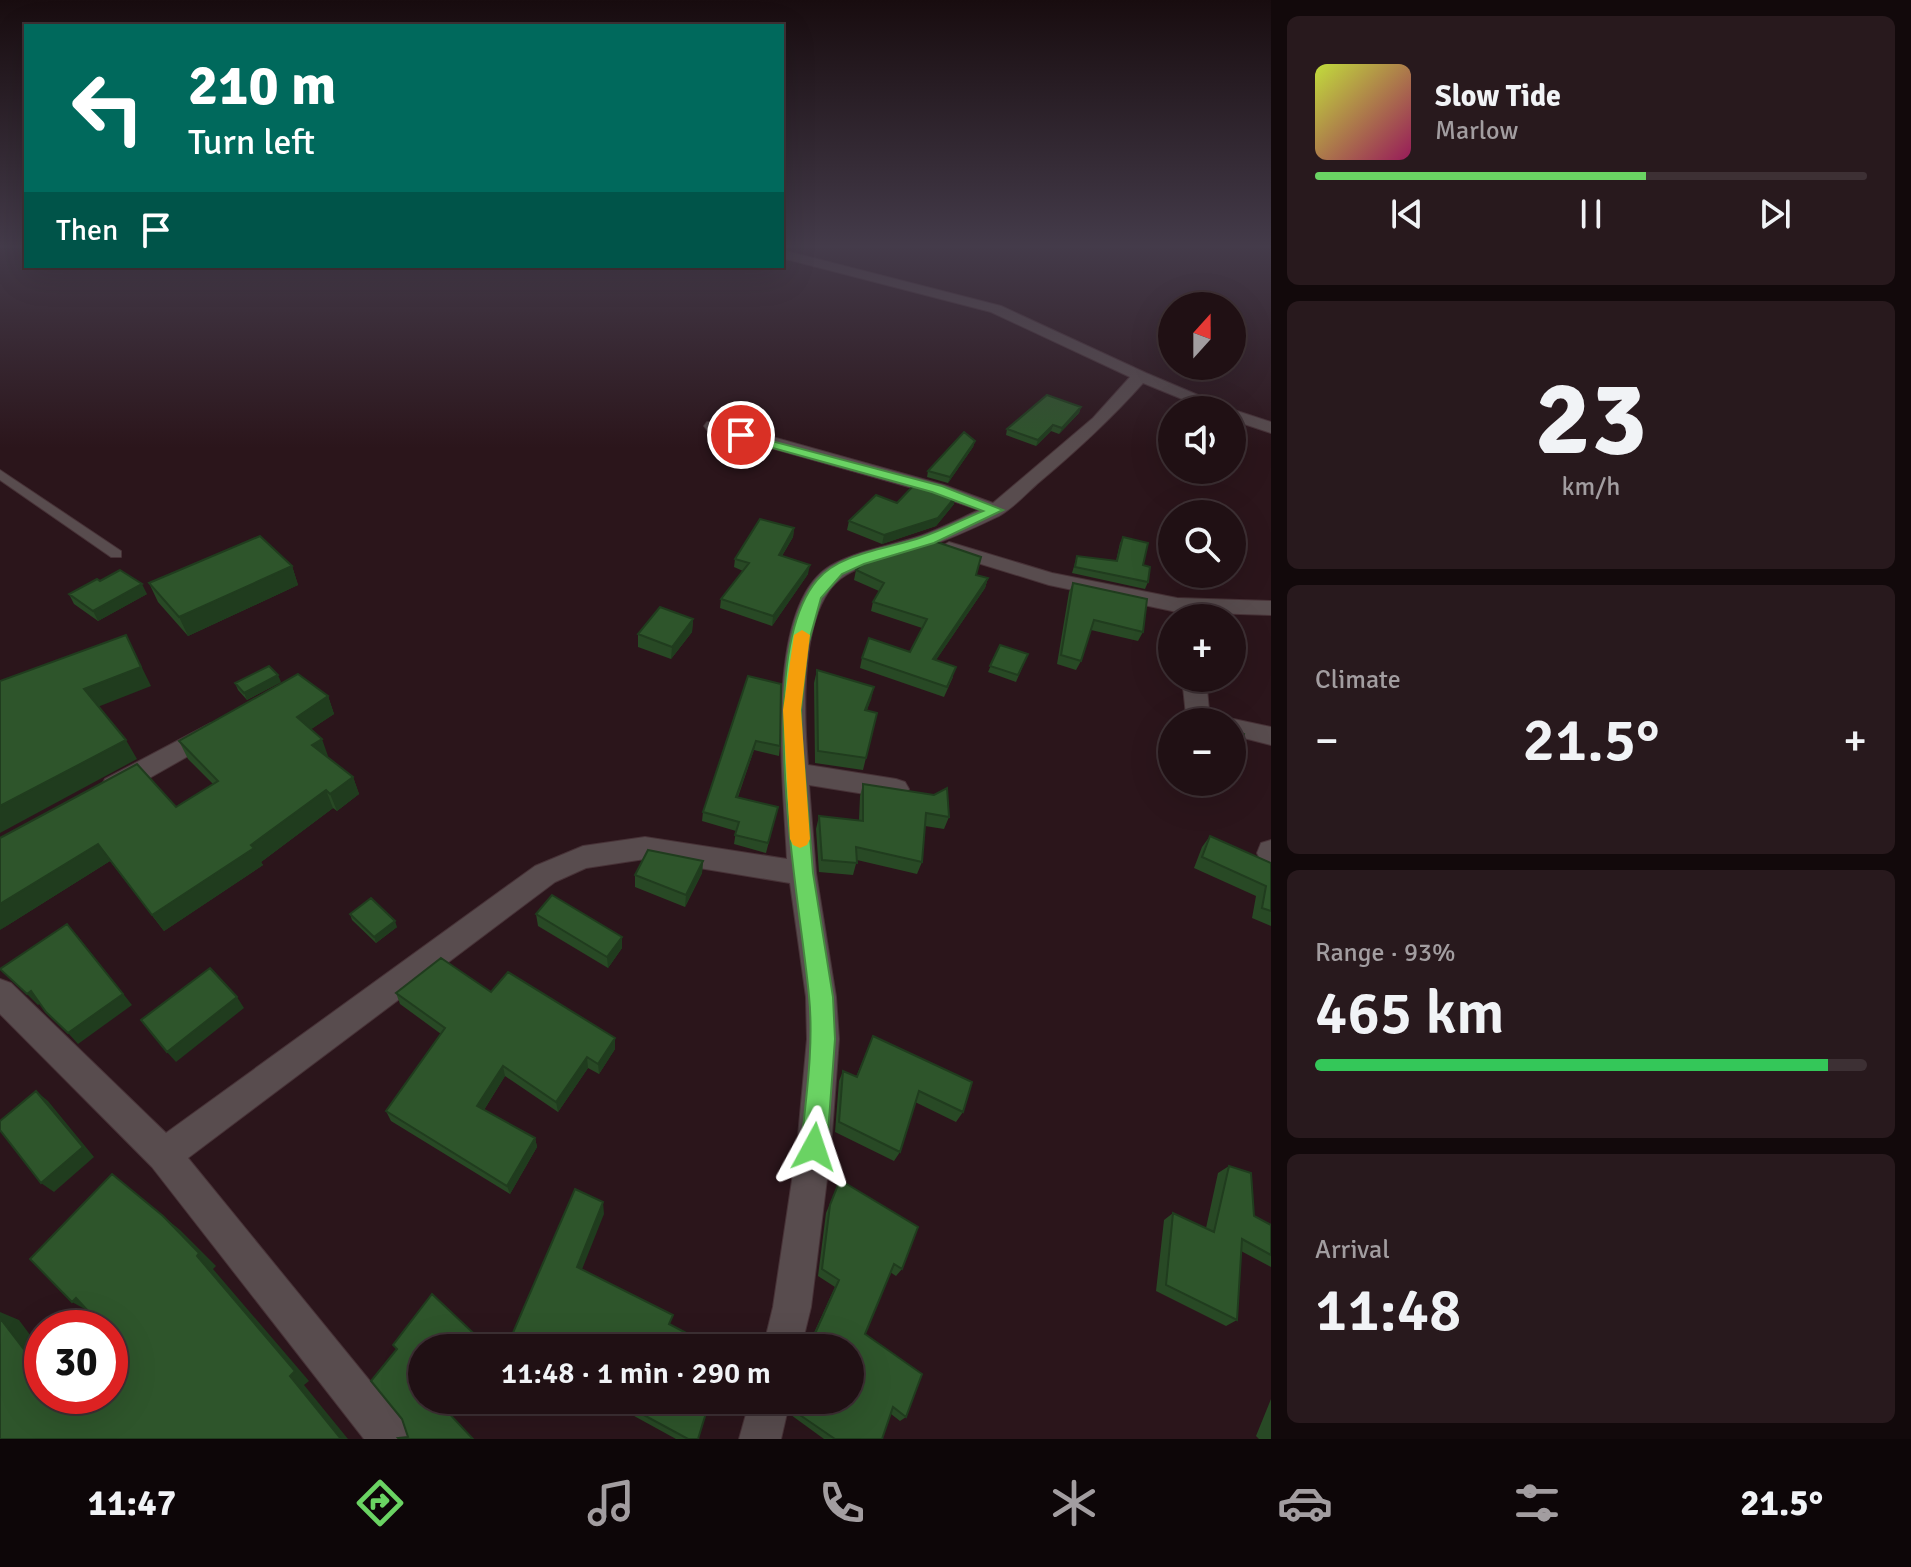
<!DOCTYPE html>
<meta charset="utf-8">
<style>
body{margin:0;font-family:Signika,sans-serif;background:#28191d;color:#f1f3f6;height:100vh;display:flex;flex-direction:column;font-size:30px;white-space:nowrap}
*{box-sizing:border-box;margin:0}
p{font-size:26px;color:#a29da0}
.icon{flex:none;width:44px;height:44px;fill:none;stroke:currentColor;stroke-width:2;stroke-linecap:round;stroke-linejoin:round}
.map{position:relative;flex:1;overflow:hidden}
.sheet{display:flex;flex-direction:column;gap:16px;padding:16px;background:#12090b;width:640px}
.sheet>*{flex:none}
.top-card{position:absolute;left:24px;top:24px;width:760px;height:244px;border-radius:0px;box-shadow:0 8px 32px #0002,0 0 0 2px #3d3034;background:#00695c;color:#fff;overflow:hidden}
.needle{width:52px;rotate:21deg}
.fabs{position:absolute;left:1158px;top:292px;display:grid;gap:16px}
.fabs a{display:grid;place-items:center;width:88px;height:88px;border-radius:50%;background:#201014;box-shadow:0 8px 32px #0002,0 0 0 2px #3d3034;font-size:40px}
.speed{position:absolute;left:24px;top:1310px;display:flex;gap:16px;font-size:40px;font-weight:700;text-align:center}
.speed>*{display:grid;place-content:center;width:104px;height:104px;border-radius:50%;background:#201014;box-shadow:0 8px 32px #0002,0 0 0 2px #3d3034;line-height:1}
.speed .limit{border:12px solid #d22;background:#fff;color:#111}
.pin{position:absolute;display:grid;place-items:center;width:68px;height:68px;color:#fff;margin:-34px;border:4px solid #fff;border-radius:50%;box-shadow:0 2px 8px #0007}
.me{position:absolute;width:88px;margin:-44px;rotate:5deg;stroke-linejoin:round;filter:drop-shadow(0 0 6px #0008)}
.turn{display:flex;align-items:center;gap:28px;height:168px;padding:0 32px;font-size:36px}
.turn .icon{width:104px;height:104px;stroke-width:2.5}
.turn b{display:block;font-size:56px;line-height:68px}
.then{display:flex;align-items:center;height:76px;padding:0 32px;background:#0003;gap:16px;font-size:30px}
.big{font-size:60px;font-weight:600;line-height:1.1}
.sheet .widget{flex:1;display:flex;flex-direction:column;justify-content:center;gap:12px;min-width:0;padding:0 28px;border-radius:12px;background:#28191d}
.sheet .dial{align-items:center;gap:0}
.dial b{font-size:104px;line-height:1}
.song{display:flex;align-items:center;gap:24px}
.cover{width:96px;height:96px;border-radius:12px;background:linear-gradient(135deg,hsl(70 70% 55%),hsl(330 70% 35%))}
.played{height:8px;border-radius:4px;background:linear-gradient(90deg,#6ad363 60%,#3d3034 60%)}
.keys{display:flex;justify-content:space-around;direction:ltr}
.heat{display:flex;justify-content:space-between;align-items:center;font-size:44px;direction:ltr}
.charge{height:12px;border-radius:6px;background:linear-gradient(90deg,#34c759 93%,#3d3034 0)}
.trip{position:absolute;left:408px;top:1334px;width:456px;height:80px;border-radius:40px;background:#201014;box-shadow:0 8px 32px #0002,0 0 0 2px #3d3034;font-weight:600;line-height:80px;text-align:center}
.menu{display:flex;height:128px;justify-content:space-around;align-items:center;background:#0d0608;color:#a29da0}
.menu .icon{width:56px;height:56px}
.menu .active{color:#6ad363}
.menu b{font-size:36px;color:#f1f3f6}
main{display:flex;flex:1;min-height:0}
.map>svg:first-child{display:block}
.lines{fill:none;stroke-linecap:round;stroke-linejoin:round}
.service-casing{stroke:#473237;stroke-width:2}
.minor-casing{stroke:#473237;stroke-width:2}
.service{fill:#584c4e;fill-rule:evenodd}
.minor{fill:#584c4e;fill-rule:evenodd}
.wall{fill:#284925}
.shaded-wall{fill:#203c1e}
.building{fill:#2e552b;stroke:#203c1e;stroke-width:2}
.route{fill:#6ad363;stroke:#458940;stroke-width:2}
.slow{fill:#f59e0b}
</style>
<main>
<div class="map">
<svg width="1271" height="1439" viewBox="0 0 1271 1439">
<rect width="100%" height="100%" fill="#2b151b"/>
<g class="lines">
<defs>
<path id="service" d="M0 470 121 551V557H111L0 480Z"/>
<path id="minor" d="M782 250 1001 306 1146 373 1231 409 1271 422V433L1232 420V410H1209L1143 383C1110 420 1075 452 1037 484 1025 495 1013 508 999 516 978 526 955 537 932 545 904 555 872 559 846 575 797 604 804 716 808 765L896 779 905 782 909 789 905 796 896 799 809 785 816 873 836 997 839 1039 831 1147 811 1307 801 1348H763L773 1307 797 1147 807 1039 806 997 790 883 645 859 586 868 555 882 188 1158 405 1424 411 1439H364L152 1167 0 1014V979L11 983 166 1133 535 866 583 846 645 837 787 859C784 790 762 607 830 566 856 551 889 546 917 537 938 530 959 519 979 510L930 493 707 430 704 426 707 422H719L944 485 993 503 1093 418 1130 377 991 312 782 258Z
M949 542 1052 573 1177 598 1271 601V615L1177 612 1049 585 942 552 939 548Z
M1182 678H1206L1209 710 1229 718 1271 727V745L1232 735V722L1190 721 1186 715Z
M211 723 220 726 223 732 220 738 123 793 114 796 105 793 101 786 105 779Z
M1271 840V864L1261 861 1257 853 1261 843Z
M750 1400H790L781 1439H739Z"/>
</defs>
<use href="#service" class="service-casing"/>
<use href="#minor" class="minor-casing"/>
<use href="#service" class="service"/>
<use href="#minor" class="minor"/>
</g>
<path class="wall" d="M1081 407 1079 413 1059 434 1051 431 1036 446 1006 435 1007 429Z
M975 441 973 447 948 483 927 477 928 471Z
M897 503 954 504 936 526 882 544 847 530 849 521Z
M794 528 793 537 782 556 808 574 772 626 720 608 721 599 743 571 734 567 735 559Z
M1123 537 1143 565 1148 582 1145 589 1072 573 1077 556 1116 561 1120 543Z
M292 566 298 585 188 636 158 602 149 583Z
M856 570 976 575 988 578 985 588 936 660 953 677 944 697 860 668 862 658 910 652 922 628 871 611 873 602 879 591 854 580Z
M100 581 147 594 98 621 74 604 69 594Z
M1073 583 1143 632 1138 641 1091 630 1081 661 1076 670 1057 664 1069 592Z
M693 619 692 632 671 659 638 647V634Z
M1000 645 1028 654 1016 682 988 672Z
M817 670 874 687 867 710 877 713 863 770 815 763 814 683Z
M748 676 780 746 779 756 754 750 738 797 778 807 766 853 734 844 736 831 702 821 703 812Z
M281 682 247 700 238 690 235 683Z
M328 696 334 714 311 729 328 757 353 777 359 794 337 811 333 808 261 862 263 865 164 931 110 861 0 930 176 807 213 784 188 759 179 741Z
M1232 729 1239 755 1235 761 1232 760Z
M863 784 949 817 944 829 925 826 922 862 917 874 857 860 853 875 819 872 816 829 819 816 859 820 860 796Z
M1210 836 1271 863V926L1252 918 1256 896 1194 868 1202 847Z
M703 861 702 873 685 907 635 887V875Z
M350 914 397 927 376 943 352 920Z
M536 914 622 948 608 968 538 926Z
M491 992 615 1038V1049L599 1074 588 1068 558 1112 505 1076 484 1110 535 1138 537 1147 510 1194 391 1121 386 1111 441 1034 400 1004 396 993Z
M873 1036 963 1112 956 1122 915 1102 900 1152 894 1161 835 1132 839 1081 843 1071 856 1077Z
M1229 1166 1254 1216 1271 1225V1267L1241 1251 1237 1320 1226 1326 1156 1291 1164 1220 1173 1213 1206 1228 1218 1173Z
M836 1189 902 1269 896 1276 890 1272 865 1334 906 1417 900 1421 891 1414 882 1439H824L791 1415 797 1400H850V1348H807L835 1287 818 1276 826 1213Z
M1271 1399V1439H1259L1256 1436Z
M605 1400H710L698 1439H676Z"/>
<path class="shaded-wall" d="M1081 407 1079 413 1059 434 1062 428Z
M1053 425 1051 431 1036 446 1038 440Z
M975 441 973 447 948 483 950 477Z
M956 496 954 504 936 526 882 544 884 535Z
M794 528 793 537 777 564 779 555Z
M810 565 808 574 772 626 773 616Z
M292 566 298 585 188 636 179 617Z
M988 578 985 588 930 669 933 659Z
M142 584 147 594 98 621 93 611Z
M693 619 692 632 671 659 672 647Z
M126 635 151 686 95 708 84 689Z
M278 675 281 682 247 700 244 693Z
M874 687 871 700 862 722 865 710Z
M328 696 334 714 304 734 297 717Z
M322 739 328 756 319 763 312 745Z
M126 740 137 759 0 833V806Z
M756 741 754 750 734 806 736 797Z
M353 777 359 794 337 811 330 794Z
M326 790 333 808 261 862 263 865 164 931 152 915 251 845Z
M98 844 110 861 0 930V904Z
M703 861 702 873 685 907 686 895Z
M395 921 397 927 376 943 374 937Z
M77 935 132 1005 78 1044 68 1033Z
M622 937V948L608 968 607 957Z
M31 991 42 1002 38 1005 27 994Z
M237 997 244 1008 176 1062 167 1052Z
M615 1038V1049L599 1074 598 1064Z
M587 1057 588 1068 558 1112 556 1102Z
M503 1066 505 1076 480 1116 477 1106Z
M36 1091 48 1101 94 1157 54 1192 41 1183Z
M535 1138 537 1147 510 1194 507 1186Z
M112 1174 180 1230 216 1266 213 1269 309 1381 304 1385 348 1439H341Z
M603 1202 604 1214 579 1277 577 1267Z
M76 1298 94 1314 72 1302Z
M0 1312 19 1320 42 1351V1373L0 1318Z
M59 1396H77L92 1416 68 1408Z
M446 1400H453L446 1410 442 1406Z"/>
<path class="building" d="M1047 395 1081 407 1062 428 1053 425 1038 440 1007 429Z
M964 432 975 441 950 477 928 471Z
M916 483 956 496 938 518 884 535 849 521 876 495 897 503Z
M760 519 794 528 779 555 810 565 773 616 721 599 749 563 735 559Z
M260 536 292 566 179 617 149 583Z
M1123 537 1148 543 1143 565 1150 567 1148 582 1075 567 1077 556 1117 561Z
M931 540 981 557 976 575 988 578 933 659 956 667 947 687 862 658 869 638 910 652 927 619 873 602 884 583 856 570 869 558Z
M120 570 142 584 93 611 69 594 97 579 100 581Z
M1073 583 1147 599 1143 632 1094 620 1081 661 1061 655Z
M660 607 693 619 672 647 638 634Z
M126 635 141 667 84 689 126 740 0 806V681Z
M1000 645 1028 654 1018 675 990 666Z
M269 666 278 675 244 693 235 683Z
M817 670 874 687 865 710 877 713 866 758 818 751Z
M298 674 328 696 297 717 322 739 312 745 353 777 330 794 326 790 251 845 254 848 152 915 98 844 0 904V838L137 764 176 807 218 781 179 741Z
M748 676 781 684 780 746 756 741 736 797 778 807 768 843 735 835 739 822 703 812Z
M1207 718 1216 722H1206Z
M1232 729 1244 734 1239 755 1232 752Z
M863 784 934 795 947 788 949 817 926 813 922 862 856 847 857 863 822 860 819 816 863 821Z
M1210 836 1271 863V911L1262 908 1266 886 1202 857Z
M648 850 703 861 686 895 635 875Z
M552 895 622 937 607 957 536 914Z
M371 898 395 921 374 937 350 914Z
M67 924 123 994 68 1033 46 1012 31 991 27 994 0 969Z
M441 958 491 992 508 972 615 1038 598 1064 587 1057 556 1102 503 1066 477 1106 535 1138 507 1186 386 1111 445 1028 396 993Z
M210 968 237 997 167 1052 141 1020Z
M873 1036 972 1082 963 1112 919 1091 900 1152 839 1122 843 1071 857 1077Z
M36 1091 83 1147 41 1183 0 1130V1121Z
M1229 1166 1251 1173 1254 1216 1271 1225V1255L1242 1239 1237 1320 1166 1285 1173 1213 1214 1232Z
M112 1174 163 1216 199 1253 197 1256 295 1371 290 1376 341 1439H0V1318L42 1373V1396H59L68 1408 80 1396H110V1366L125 1350 110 1334V1328H104L76 1298 72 1302 30 1259Z
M840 1180 918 1227 902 1269 894 1264 865 1334 922 1374 906 1417 893 1407 882 1439H835L794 1411 799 1400H850V1348H811L809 1347 839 1280 822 1269 830 1205Z
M575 1189 603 1202 577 1267 673 1315 669 1324 715 1348H521L509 1342Z
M432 1294 485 1344 482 1348H422V1400H446L442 1406 473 1439H399L398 1438 408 1437 402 1419 371 1381 397 1349 393 1345Z
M616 1400H710L698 1439H688Z"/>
<linearGradient id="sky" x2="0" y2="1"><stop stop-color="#180c0f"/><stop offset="0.55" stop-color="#443b4a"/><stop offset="1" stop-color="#443b4a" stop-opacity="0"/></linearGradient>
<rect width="1271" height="448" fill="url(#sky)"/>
<path class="route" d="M737 432 942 486 1003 510 934 543 864 564 842 574 821 598 808 645 801 710 802 738 813 873 833 997 835 1039 827 1147 824 1156 814 1160 805 1156 801 1147C806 1097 814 1046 809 996 800 899 752 657 817 580 841 552 889 549 922 537 943 530 963 519 983 511L932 492 737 438Z"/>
<path class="slow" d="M802 630 810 635 801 710 810 839 807 845 800 848 793 845 790 839 783 710 794 635Z"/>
</svg>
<div class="fabs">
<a><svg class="needle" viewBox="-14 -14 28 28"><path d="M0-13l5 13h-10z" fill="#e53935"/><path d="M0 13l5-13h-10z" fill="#a29da0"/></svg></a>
<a><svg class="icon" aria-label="sound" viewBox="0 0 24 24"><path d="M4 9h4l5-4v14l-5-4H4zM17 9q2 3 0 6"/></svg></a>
<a><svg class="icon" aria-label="search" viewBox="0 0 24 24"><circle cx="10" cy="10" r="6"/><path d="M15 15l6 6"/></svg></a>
<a>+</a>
<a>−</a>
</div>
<div class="speed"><div class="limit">30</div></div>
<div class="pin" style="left:741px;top:435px;background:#d93025"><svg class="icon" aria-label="arrive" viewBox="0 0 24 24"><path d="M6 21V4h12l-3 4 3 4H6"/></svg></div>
<svg class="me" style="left:814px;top:1147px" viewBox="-20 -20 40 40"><path d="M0-17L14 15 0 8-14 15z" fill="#6ad363" stroke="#fff" stroke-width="4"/></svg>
<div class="trip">11:48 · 1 min · 290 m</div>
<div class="top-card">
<div class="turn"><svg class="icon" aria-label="left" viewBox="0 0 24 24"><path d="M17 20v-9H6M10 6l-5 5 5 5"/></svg><div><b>210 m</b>Turn left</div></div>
<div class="then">Then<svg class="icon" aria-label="arrive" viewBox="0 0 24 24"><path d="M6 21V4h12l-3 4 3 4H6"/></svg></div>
</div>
</div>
<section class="sheet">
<div class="widget">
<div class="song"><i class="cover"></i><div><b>Slow Tide</b><p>Marlow</p></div></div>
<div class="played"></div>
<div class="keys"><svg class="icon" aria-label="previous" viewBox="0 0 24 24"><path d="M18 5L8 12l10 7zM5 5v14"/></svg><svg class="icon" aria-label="pause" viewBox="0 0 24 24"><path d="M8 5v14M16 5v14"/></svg><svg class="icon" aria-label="next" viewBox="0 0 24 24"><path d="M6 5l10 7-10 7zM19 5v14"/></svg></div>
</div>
<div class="widget dial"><b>23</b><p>km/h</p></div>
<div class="widget"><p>Climate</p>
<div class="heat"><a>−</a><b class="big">21.5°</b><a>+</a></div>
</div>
<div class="widget"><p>Range · 93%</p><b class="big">465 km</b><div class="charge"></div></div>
<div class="widget"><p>Arrival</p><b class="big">11:48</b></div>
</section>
</main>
<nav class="menu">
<b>11:47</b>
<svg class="icon active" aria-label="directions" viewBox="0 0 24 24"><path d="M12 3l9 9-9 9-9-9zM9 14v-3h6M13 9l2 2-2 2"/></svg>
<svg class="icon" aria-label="music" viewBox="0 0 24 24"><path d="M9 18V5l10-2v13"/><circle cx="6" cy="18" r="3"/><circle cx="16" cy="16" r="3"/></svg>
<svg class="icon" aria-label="phone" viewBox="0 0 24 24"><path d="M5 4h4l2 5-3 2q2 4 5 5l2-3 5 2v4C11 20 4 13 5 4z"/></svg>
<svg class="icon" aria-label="climate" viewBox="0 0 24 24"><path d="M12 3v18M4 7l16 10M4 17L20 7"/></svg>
<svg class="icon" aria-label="car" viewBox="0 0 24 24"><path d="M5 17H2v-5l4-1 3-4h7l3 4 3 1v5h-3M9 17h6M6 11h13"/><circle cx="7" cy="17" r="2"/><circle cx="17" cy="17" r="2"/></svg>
<svg class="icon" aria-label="filters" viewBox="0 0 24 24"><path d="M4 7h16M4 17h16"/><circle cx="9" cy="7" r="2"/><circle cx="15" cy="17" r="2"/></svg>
<b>21.5°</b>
</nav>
